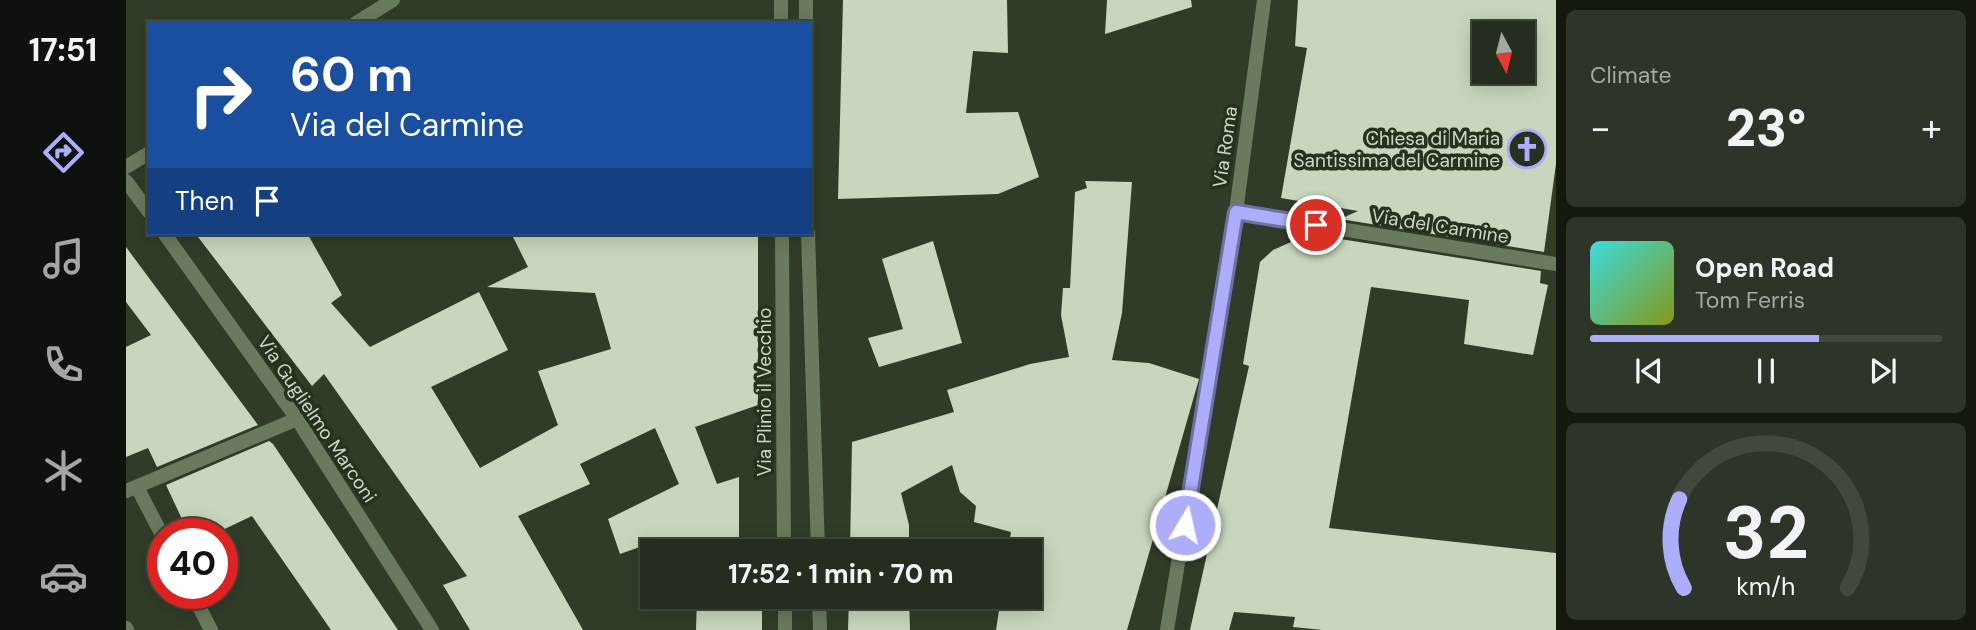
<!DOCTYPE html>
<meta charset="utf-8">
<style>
body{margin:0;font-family:"DM Sans",sans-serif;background:#2c3527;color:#f1f3f6;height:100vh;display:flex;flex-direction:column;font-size:26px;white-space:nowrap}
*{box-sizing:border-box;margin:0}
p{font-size:23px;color:#a3a8a4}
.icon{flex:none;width:38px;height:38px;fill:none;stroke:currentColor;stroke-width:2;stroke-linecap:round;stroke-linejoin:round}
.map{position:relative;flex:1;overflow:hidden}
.side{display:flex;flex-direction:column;gap:10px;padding:10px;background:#141910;width:420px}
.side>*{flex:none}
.hud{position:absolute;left:21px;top:21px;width:665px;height:214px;border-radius:0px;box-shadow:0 4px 18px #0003,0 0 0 2px #41493c;background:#1a4fa0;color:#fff;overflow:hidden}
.needle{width:46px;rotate:173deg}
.tools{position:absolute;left:1346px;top:21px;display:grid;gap:14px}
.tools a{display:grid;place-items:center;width:63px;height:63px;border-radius:0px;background:#242d1e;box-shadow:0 4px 18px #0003,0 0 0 2px #41493c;font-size:35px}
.speed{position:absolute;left:21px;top:518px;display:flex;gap:14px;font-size:35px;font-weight:700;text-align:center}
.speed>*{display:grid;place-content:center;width:91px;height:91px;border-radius:50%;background:#242d1e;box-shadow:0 4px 18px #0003,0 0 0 2px #41493c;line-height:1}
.speed .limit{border:10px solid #d22;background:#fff;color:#111}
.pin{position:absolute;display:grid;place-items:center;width:60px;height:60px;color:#fff;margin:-30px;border:4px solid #fff;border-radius:50%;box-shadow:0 2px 7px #0007}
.me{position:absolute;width:77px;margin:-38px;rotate:9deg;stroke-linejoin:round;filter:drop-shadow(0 0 5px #0008)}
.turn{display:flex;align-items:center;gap:24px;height:147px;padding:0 28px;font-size:32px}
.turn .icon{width:91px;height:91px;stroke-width:2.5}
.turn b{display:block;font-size:49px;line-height:60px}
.then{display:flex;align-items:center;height:66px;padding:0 28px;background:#0003;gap:14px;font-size:26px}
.big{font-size:52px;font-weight:800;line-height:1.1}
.side .widget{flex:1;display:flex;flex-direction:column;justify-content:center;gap:10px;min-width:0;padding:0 24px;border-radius:10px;background:#2c3527}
.side .dial{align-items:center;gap:0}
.dial svg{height:182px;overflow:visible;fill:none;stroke:#41493c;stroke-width:7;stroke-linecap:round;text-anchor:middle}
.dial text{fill:#f1f3f6;stroke:none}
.song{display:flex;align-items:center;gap:21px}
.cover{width:84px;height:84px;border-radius:10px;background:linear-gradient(135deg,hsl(180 70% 55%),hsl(70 70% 35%))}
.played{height:7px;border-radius:4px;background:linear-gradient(90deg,#adaefb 65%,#41493c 65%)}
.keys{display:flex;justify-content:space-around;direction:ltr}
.heat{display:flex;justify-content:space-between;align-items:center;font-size:38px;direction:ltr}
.trip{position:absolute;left:514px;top:539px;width:402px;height:70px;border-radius:0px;background:#242d1e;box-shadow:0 4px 18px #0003,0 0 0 2px #41493c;font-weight:800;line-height:70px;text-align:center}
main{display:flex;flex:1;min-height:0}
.menu{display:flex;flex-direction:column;width:126px;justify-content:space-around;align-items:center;background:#0e120c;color:#a3a8a4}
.menu .icon{width:49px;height:49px}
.menu .active{color:#adaefb}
.menu b{font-size:32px;color:#f1f3f6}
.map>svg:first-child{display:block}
.building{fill:#c7d6bd;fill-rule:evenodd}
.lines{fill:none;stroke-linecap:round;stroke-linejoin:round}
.minor{stroke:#6a7a5e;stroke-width:14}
.tertiary{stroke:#6a7a5e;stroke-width:14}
.route-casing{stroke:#7071a3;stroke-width:18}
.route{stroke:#adaefb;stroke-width:12}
.labels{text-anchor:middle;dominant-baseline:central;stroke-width:7;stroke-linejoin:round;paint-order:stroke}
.poi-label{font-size:19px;fill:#cdd5c8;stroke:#26321e;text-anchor:end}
.street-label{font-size:19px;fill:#cdd5c8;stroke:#26321e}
</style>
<main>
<nav class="menu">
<b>17:51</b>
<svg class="icon active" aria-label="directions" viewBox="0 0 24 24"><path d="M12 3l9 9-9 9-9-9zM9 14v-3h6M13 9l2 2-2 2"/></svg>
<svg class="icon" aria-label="music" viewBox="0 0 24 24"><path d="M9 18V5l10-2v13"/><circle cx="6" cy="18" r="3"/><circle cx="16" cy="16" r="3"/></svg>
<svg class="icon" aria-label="phone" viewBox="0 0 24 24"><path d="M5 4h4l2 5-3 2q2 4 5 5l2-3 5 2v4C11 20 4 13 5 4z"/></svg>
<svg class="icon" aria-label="climate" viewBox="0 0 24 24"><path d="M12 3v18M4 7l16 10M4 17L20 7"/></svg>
<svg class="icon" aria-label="car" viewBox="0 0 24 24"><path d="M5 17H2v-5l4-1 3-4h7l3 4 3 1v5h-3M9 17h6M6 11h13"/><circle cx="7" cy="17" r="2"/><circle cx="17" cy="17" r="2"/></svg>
</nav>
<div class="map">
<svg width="1430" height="630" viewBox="0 0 1430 630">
<rect width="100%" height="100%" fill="#303c28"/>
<path class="building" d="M717 0H881L882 53 847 51 840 113 892 112 913 177 872 194 712 199Z
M981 0H1065L1066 7 979 34Z
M1172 0H1430V164L1418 252 1214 219 1232 211 1155 198 1181 48 1169 46ZM1358 33H1396V72H1358Z
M959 181 1006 182 996 313 986 360 1023 363 1073 379 1001 630H870L875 597H905V551H882L885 532 848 522 850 506 834 492 826 465 775 493 783 525V551H724L726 442 828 412 821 390 904 364 943 357 935 315 937 288H944L949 192 961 188Z
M69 233H181L216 295 205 303 244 347 353 292 382 350 305 387 354 468 432 425 412 371 485 349 469 293 361 287 402 267 385 233H632V405L569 427 591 484 613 477V551H563L558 538 531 550 528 542 494 554 482 519 553 484 529 428 454 464 464 484 392 516 457 630H344L317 585 341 576 198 374 186 386Z
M1183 234 1415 271 1414 283 1422 285 1407 355 1338 344 1343 300 1245 287 1203 528 1430 553V630H1197L1167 627 1169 617 1108 612 1103 630H1064L1123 366 1117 364 1134 262 1147 250Z
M807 241 836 343 753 367 742 338 777 329 756 259Z
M0 247 132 425 31 467 22 448 0 457V347L25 335 0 302Z
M143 441 147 444 272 630H205L126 516 88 534H63L40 485Z
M571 597H636V630H570Z
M723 597H783L784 630H722Z"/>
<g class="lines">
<path class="minor" d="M655 0V23
M680 0V23
M230 23 267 0
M0 167 23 153
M1110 212 1430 264
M656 233 658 551
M682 233 692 551
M11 487 37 537
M0 491 171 419
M66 593 85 630
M659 597V630
M693 597 694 630
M0 628 1 630"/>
<path class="tertiary" d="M0 181 23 212
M38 233 171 419 306 630
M1041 630 1110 212 1138 0"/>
</g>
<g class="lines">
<defs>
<path id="route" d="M1059 525 1110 212 1190 225"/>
</defs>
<use href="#route" class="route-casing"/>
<use href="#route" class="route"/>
</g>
<defs>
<symbol id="church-ring" viewBox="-11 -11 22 22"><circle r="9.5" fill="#26321e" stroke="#adaefb" stroke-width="1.5"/><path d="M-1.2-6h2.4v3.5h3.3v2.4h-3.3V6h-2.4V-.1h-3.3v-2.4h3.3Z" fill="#adaefb"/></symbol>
</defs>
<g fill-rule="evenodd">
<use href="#church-ring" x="1379" y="127" width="44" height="44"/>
</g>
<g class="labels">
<g class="poi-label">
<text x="1374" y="138">Chiesa di Maria<tspan x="1374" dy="22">Santissima del Carmine</tspan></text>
</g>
<g class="street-label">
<text transform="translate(1099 147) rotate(-82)">Via Roma</text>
<text transform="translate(1314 226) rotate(9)">Via del Carmine</text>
<text transform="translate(638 392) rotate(-90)">Via Plinio il Vecchio</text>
<text transform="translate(191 419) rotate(56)">Via Guglielmo Marconi</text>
</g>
</g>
</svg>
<div class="tools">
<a><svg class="needle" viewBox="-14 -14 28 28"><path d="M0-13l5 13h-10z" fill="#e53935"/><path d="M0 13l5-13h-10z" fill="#a3a8a4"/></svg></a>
</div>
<div class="speed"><div class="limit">40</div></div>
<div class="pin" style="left:1190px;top:225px;background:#d93025"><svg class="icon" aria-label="arrive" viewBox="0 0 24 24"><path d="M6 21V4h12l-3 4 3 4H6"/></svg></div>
<svg class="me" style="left:1059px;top:525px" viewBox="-20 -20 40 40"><circle r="17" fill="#adaefb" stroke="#fff" stroke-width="3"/><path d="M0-11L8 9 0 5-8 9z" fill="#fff"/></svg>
<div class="trip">17:52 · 1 min · 70 m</div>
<div class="hud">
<div class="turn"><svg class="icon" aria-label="right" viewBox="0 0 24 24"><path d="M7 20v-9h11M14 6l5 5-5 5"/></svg><div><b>60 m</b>Via del Carmine</div></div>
<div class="then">Then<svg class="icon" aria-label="arrive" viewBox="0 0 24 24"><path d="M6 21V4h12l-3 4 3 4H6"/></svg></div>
</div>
</div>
<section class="side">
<div class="widget"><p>Climate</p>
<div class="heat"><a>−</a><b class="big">23°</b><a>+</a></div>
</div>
<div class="widget">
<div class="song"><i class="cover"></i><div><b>Open Road</b><p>Tom Ferris</p></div></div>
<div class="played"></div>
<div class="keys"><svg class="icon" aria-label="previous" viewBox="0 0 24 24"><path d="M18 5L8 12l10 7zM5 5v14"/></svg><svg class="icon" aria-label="pause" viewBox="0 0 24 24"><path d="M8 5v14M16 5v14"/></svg><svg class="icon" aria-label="next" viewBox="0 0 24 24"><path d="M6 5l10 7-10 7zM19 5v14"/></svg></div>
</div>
<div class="widget dial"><svg viewBox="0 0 100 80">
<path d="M14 69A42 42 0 1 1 86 69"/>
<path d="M14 69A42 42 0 0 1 12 30" stroke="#adaefb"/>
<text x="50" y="56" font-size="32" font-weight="700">32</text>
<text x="50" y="72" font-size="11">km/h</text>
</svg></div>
</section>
</main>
